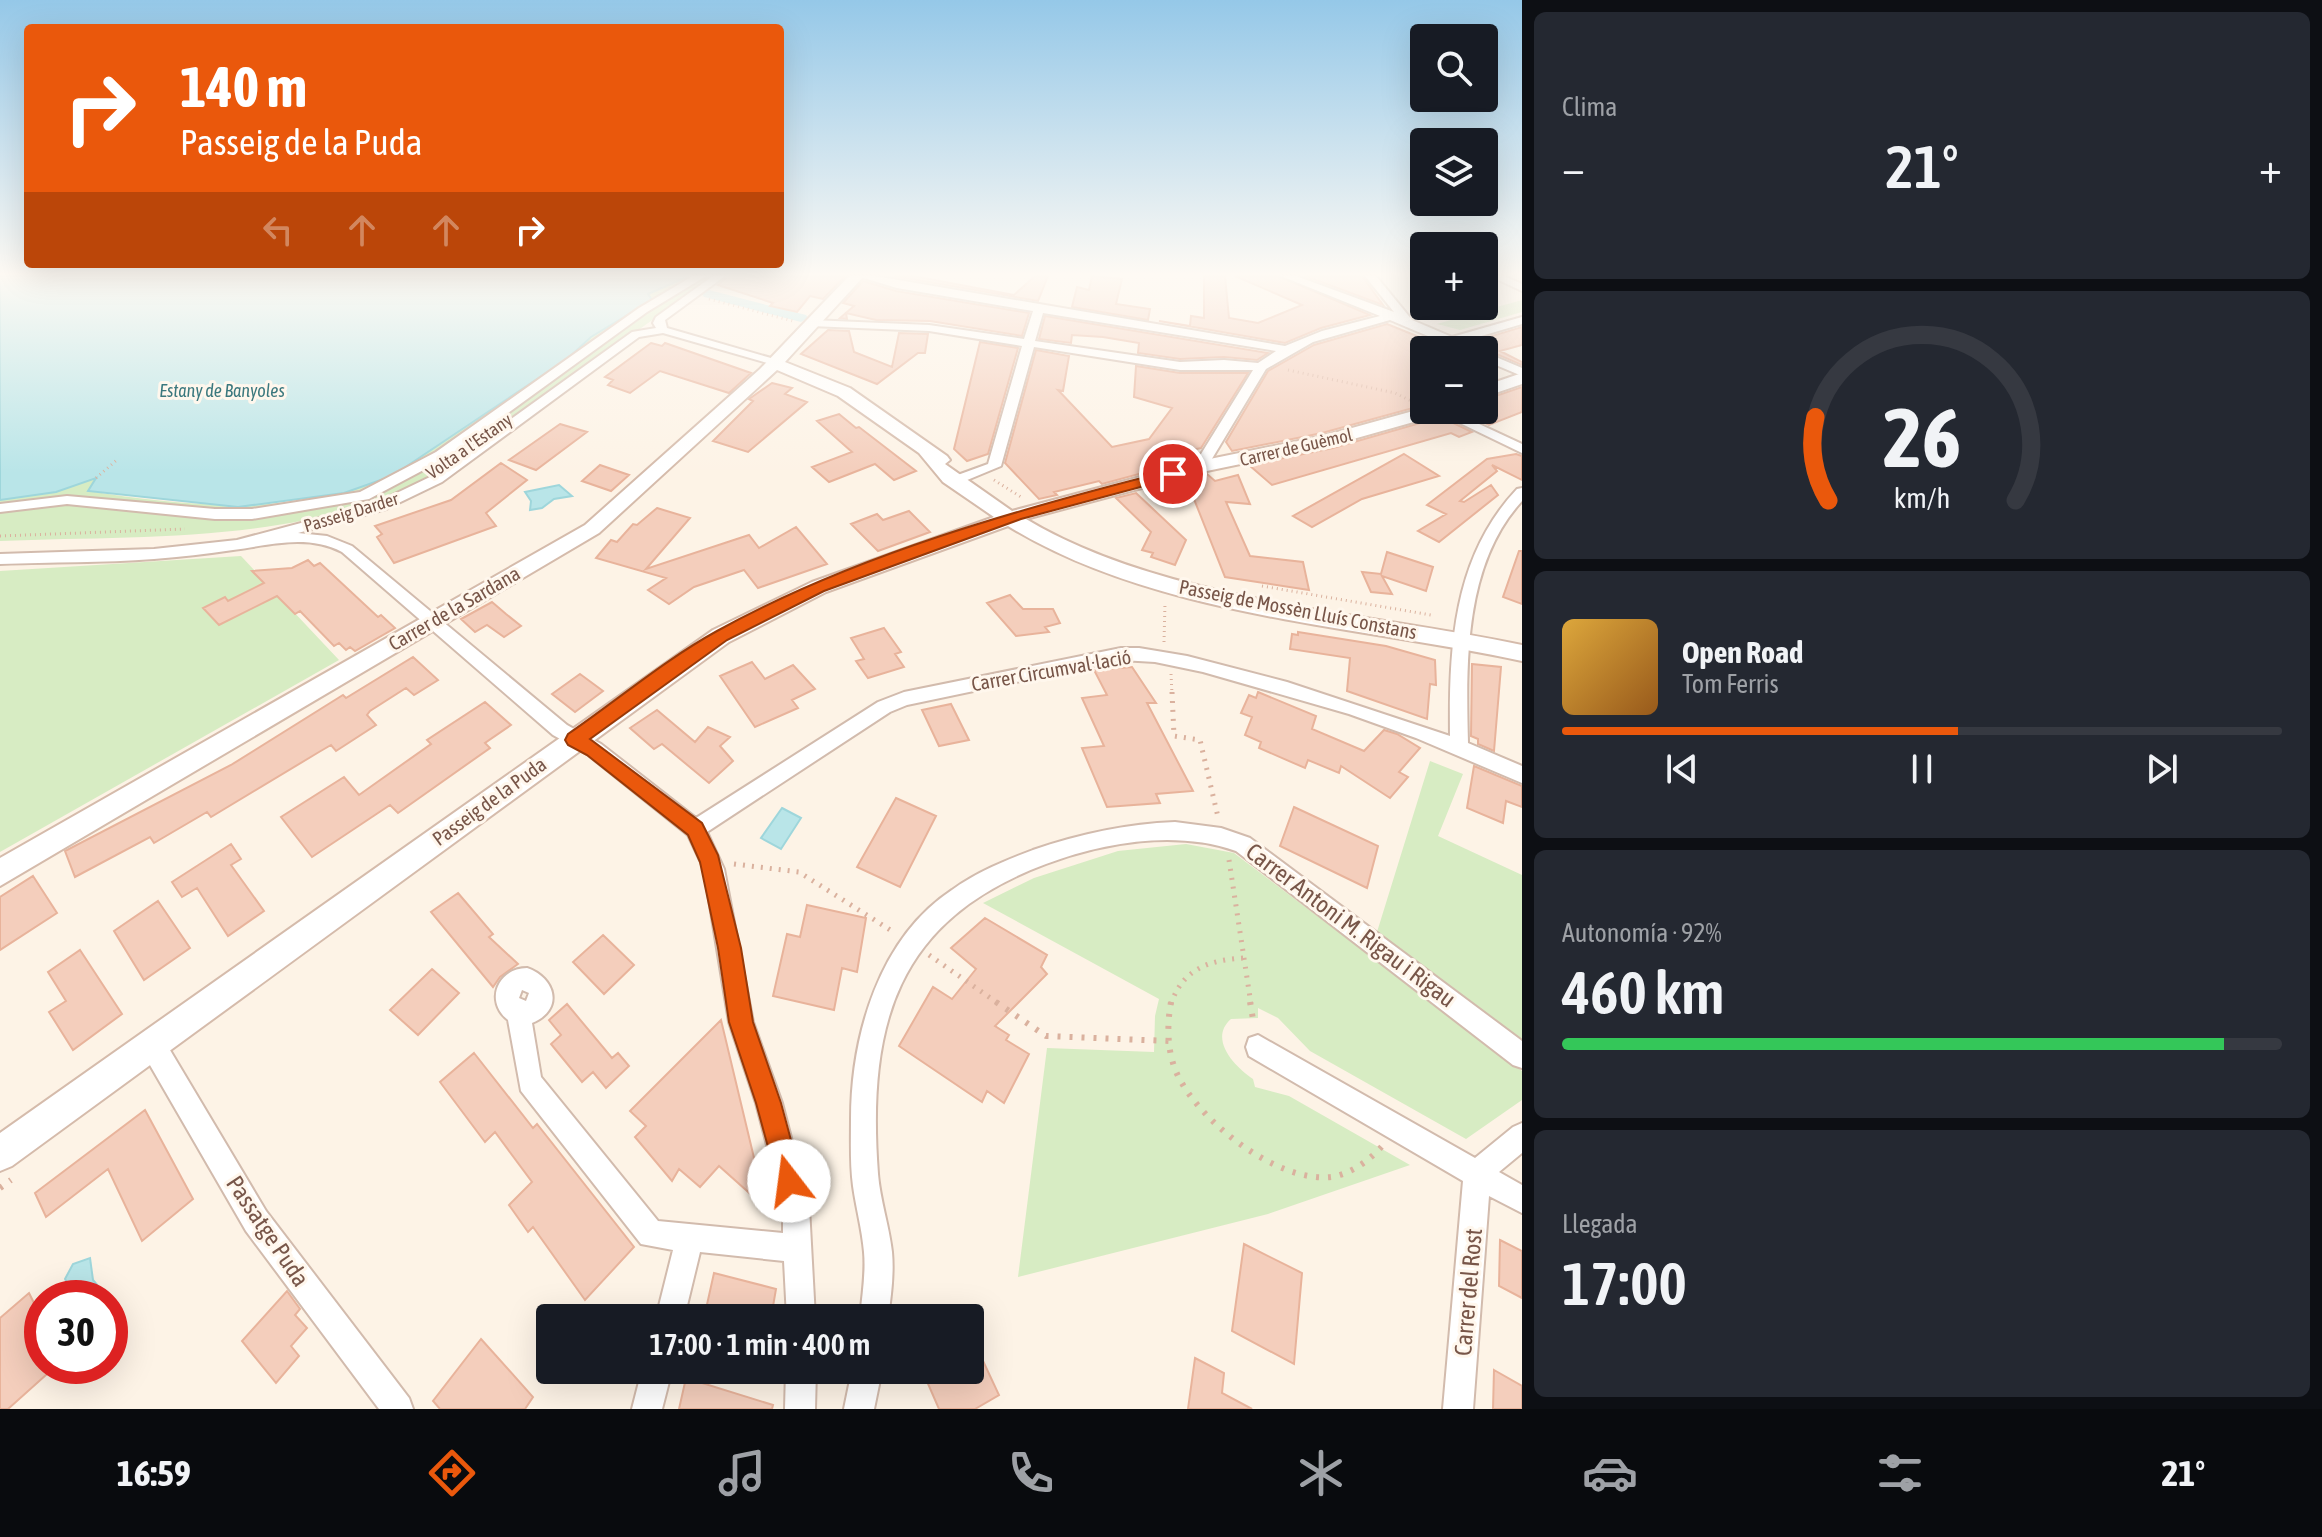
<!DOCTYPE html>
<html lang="es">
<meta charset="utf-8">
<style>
body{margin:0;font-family:"Asap Condensed",sans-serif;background:#242831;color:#f1f3f6;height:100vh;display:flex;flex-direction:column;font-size:30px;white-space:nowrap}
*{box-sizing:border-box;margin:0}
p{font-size:26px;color:#9ea1a6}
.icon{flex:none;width:44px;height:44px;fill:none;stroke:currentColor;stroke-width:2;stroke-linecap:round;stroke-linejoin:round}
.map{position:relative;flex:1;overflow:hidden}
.panel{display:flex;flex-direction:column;gap:12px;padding:12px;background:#0d0f14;width:800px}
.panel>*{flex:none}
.banner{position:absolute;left:24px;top:24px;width:760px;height:244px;border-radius:8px;box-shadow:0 8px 32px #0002;background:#ea580c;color:#fff;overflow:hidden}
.fabs{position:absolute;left:1410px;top:24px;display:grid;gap:16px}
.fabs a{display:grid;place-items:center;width:88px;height:88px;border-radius:8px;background:#171b24;box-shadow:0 8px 32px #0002;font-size:40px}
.speed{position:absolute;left:24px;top:1280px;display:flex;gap:16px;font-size:40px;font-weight:700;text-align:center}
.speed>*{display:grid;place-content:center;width:104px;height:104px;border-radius:50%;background:#171b24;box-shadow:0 8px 32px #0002;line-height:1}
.speed .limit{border:12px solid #d22;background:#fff;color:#111}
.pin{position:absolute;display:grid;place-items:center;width:68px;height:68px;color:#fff;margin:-34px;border:4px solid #fff;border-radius:50%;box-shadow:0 2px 8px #0007}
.me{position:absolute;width:88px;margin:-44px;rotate:345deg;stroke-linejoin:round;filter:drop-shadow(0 0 6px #0008)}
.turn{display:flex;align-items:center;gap:28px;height:168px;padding:0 24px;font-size:36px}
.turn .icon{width:104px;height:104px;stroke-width:2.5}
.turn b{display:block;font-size:56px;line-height:68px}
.lanes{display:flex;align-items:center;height:76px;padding:0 24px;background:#0003;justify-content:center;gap:40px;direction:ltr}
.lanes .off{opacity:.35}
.big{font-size:60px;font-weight:600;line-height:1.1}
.panel .tile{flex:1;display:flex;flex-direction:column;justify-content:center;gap:12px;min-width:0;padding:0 28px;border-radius:12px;background:#242831}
.panel .dial{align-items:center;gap:0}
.dial svg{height:208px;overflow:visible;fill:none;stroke:#363941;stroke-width:7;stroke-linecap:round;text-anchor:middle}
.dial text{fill:#f1f3f6;stroke:none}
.song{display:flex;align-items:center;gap:24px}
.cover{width:96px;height:96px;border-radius:12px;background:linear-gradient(135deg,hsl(40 70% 55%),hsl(30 70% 35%))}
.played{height:8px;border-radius:4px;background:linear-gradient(90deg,#ea580c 55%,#363941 55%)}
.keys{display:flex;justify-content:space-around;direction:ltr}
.heat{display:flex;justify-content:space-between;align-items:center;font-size:44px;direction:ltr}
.charge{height:12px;border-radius:6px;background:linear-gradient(90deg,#34c759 92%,#363941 0)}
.trip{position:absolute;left:536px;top:1304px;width:448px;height:80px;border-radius:8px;background:#171b24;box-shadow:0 8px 32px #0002;font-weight:600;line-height:80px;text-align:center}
.dock{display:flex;height:128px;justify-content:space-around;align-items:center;background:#090b0e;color:#9ea1a6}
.dock .icon{width:56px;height:56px}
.dock .current{color:#ea580c}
.dock b{font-size:36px;color:#f1f3f6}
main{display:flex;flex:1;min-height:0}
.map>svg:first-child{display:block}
.green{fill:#d7ecc3}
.water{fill:#b9e5e8;stroke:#9ed6db;stroke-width:2}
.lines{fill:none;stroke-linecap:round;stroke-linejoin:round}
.canal{fill:#b9e5e8;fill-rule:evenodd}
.building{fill:#f4cebc;stroke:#e8b39b;stroke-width:2}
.street-casing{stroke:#d2bbad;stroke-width:4}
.secondary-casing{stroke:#d5bbab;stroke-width:4}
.path-far2{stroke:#dab19e;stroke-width:3;stroke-dasharray:1 4;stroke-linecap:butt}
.path-far1{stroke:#dab19e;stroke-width:5;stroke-dasharray:2 7;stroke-linecap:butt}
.path{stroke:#dab19e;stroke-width:6;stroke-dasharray:3 9;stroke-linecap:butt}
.street{fill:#fff;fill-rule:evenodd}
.secondary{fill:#fff;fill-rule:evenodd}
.route{fill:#ea580c;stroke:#983908;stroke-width:2}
.labels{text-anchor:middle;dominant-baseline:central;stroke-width:6;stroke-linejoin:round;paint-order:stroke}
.far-water-label{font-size:18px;font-style:italic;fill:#3b787e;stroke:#fff7ed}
.far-street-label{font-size:18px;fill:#785649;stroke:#fff7ed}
.street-label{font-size:20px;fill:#785649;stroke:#fff7ed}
.near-street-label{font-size:24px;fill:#785649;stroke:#fff7ed}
</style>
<main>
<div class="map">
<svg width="1522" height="1409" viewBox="0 0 1522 1409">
<rect width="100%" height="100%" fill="#fdf3e6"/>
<path class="green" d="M649 276H714L435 475C302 545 147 535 0 541V500L56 492 92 478H98L88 491C191 507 294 517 392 476L567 359 591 337 652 300 647 295 654 291Z
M1522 300V312L1460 330 1437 324Z
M241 556 339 660 0 852V571Z
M1430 761 1463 774 1438 836 1522 875V1041L1377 932Z
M1186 844 1234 853 1522 1071V1100L1466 1139 1310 1051 1278 1018 1258 1008V1018L1231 1019C1208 1039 1235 1067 1253 1079L1255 1087 1289 1096 1410 1165 1268 1214 1018 1277 1047 1048 1154 1052 1155 1016 1159 999 983 903 1034 878 1118 851Z"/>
<path class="water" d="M0 276H689L648 294 652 300 591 337 567 359 392 476 344 493 238 507 88 491 96 478 56 492 0 500Z
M559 485 572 496 554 499 542 508 530 510 531 501 525 492Z
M782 808 801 818 781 849 761 838Z
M90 1258 93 1280 98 1286 92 1298H76L65 1279 73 1264Z"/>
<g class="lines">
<path class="canal" d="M709 290 806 315 808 318 801 322 704 297 702 294Z"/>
</g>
<path class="building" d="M728 276H845L823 299 810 296 797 312 770 306 773 303 718 285Z
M894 276H913L1014 295 1035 276H1048L1038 301Z
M1092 276 1122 279 1116 304 1150 309 1148 320 1072 307 1077 287 1089 290Z
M1204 276H1225L1229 318 1258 323 1302 305 1235 276H1278L1370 315 1321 328 1285 343 1159 321 1190 326 1191 316 1204 318Z
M1305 276H1362L1383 305Z
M863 281 896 291 1029 313 1022 336 930 321 876 320 846 313 847 319 840 318 854 306 843 303Z
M1045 316 1268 353 1257 360 1224 357 1180 359 1138 353 1139 343 1103 337 1072 335 1071 343 1039 339Z
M1387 324 1424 339V405L1322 433 1232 451 1226 442 1268 371 1314 345Z
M1522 327V345L1500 351 1522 362V365L1485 349 1480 350 1469 343Z
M828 330 849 331 854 352 892 367 899 333 928 334 925 353H918L877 384 801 354Z
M980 342 1018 348 988 454 967 461 954 449Z
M651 343 662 346 665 343 751 373 729 393 660 371 630 393 608 385 613 380 605 377Z
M1036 350 1069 356 1063 391 1058 390 1112 447 1149 439 1172 408 1134 397 1136 366 1180 373H1248L1201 448 1182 452 1191 460 1102 484 1099 481 1054 492 1057 495 1039 499 1005 463Z
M772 383 792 388 785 394 807 402 748 452 713 441 753 401 749 399Z
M1522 387V412L1489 425 1459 411 1484 410V400Z
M839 414 856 428 859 427 916 471 894 480 875 464 829 482 812 467 852 452 817 421Z
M1441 417 1472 432 1459 437 1451 433 1272 485 1249 465 1333 448Z
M560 424 587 432 536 470 509 460Z
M1404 454 1439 476 1362 499 1312 527 1293 516Z
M1516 454 1522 456V480L1492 465 1497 471 1460 501 1464 502 1491 485 1498 495 1439 542 1418 531 1446 514 1427 505 1487 459Z
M501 463 527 480 486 513 496 526 394 563 377 537 382 534 375 526 451 500Z
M600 465 629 475 611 491 582 481Z
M1207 474 1215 481 1238 475 1250 504 1226 502 1250 556 1303 562 1309 590 1225 577 1186 479Z
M1136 493 1186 540 1175 565 1151 557 1153 553 1142 550 1151 532 1116 498Z
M657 508 690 518 646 569 749 535 759 548 796 527 827 564 758 588 744 570 694 587 669 604 648 590 666 578 596 558 611 540 617 542 633 524 637 525Z
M909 511 930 532 878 551 851 524 877 514 883 520Z
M1519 551H1522V604L1503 597Z
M1387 552 1433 567 1426 591 1382 576 1392 594 1371 592 1362 572 1381 574Z
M308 560 314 566 320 563 378 617 381 615 395 628 355 651 350 647 346 650 339 643 334 646 300 611 295 614 277 596 219 625 203 608 225 597 228 601 264 583 252 571 292 568Z
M1010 595 1023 609H1053L1060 623 1045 627 1049 632 1016 636 987 603Z
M492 602 506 614 521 626 504 637 487 625 475 632 461 619Z
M884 628 901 652 895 654 904 667 868 678 856 661 864 659 851 638Z
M1298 632 1386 646 1435 660 1436 685 1430 684 1427 719 1347 691 1350 658 1290 649 1292 634 1298 635Z
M413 657 438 680 414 695 406 688 370 711 367 715 376 725 336 751 331 745 319 752 211 817 207 812 154 843 150 837 75 877 65 851 231 765 343 695 346 698Z
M752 662 765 679 793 665 815 689 792 700 798 708 755 727 720 676Z
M1472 664 1501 667 1494 751 1478 744V739L1471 736Z
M1132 667 1156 703H1147L1193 791 1156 794 1160 803 1107 807 1082 748 1104 746 1082 698 1107 695 1094 670Z
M580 674 603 691 575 712 552 694Z
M1258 692 1316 716 1312 729 1364 751 1384 730 1397 734 1420 748 1399 772 1408 777 1390 798 1341 766 1339 773 1308 760 1305 768 1259 748 1261 742 1245 735 1252 717 1241 713 1249 695 1256 698Z
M485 702 511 725 485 743 490 748 398 813 390 805 312 857 281 817 344 777 359 795 431 744 427 740Z
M951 704 969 740 939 746 922 710Z
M657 710 695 742 708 727 730 737 720 746 733 761 709 783 662 744 654 749 630 728Z
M1474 766 1522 786V807L1506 801 1503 823 1467 808Z
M896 798 936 816 900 887 857 867Z
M1294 807 1378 846 1367 888 1280 846Z
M231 844 241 859 231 865 264 911 228 936 197 888 182 897 172 882Z
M33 876 57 913 0 950V897Z
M458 893 493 934 489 937 518 964 500 977 493 987 431 912Z
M158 901 190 948 144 980 114 931Z
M807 905 866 918 857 972 842 968 834 1010 773 996 787 934 800 937Z
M985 918 1047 955 1041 967 1047 974 995 1026 1009 1035 1006 1040 1029 1054 1004 1103 987 1091 982 1102 899 1046 933 987 952 999 976 969 951 948Z
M603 935 634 965 604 994 573 962Z
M80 950 122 1014 73 1050 49 1012 66 1001 48 972Z
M432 969 459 993 418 1035 390 1010Z
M567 1004 612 1058 618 1053 629 1066 606 1088 593 1072 582 1082 551 1044 561 1035 549 1020Z
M721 1020 766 1208 719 1166 700 1187 679 1169 672 1181 635 1137 646 1126 630 1111Z
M474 1053 533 1128 537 1124 634 1247 585 1300 533 1227 528 1232 509 1205 532 1182 495 1132 485 1142 440 1082Z
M145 1110 193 1199 142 1241 108 1169 46 1217 35 1193Z
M1500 1240 1522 1251V1298L1499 1286Z
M1244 1244 1302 1273 1294 1364 1232 1331Z
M714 1273 776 1289 771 1318H704Z
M287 1291 300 1309 295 1315 307 1328 291 1346 299 1356 276 1383 242 1341Z
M29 1293 42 1319V1366H56L8 1409H0V1318Z
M970 1333 999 1395 975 1409H939L922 1370H970Z
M481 1339 533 1397 525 1409H440L433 1401Z
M1195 1358 1224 1373 1222 1393 1252 1409H1188Z
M1494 1370 1522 1386V1409H1493Z
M686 1378 773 1405 772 1409H679Z"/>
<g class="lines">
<defs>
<path id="street" d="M693 276H706L647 312 446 458 369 499 252 519H215L67 504 0 512V504L67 496 215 509H252L360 492 436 452 639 308Z
M713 276H725L665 320 667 328 778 360V366L663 333 639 337 442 482 386 509 298 533 327 536 352 546 567 725 601 744 696 818 878 702 904 692 1121 648H1139L1187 656 1287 682 1450 736C1449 647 1453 557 1517 489L1522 488V501C1464 564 1466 662 1468 743L1522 766V783L1416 738 1349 714 1203 672 1155 662 1121 660 907 705 890 712 707 832 724 869 753 1022 782 1103 809 1207 815 1318H787L784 1261 700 1252 684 1318H656L673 1250 641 1244 521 1091 508 1020C484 1001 498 968 527 968 556 978 564 1010 532 1023L541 1077 658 1221 783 1233V1207L756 1103 729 1022 704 869 688 835 587 754 553 735 342 552C308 534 269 545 233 550 207 554 180 557 154 559 103 563 51 562 0 564V554L154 549 237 540 376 503 432 476 632 332 656 328 653 323 656 317ZM522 990 529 993 526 1001 519 998Z
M857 276H875L1285 346 1322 331 1380 316 1281 276H1296L1394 312 1365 276H1376L1412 320 1452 337 1522 317V324L1461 342 1477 350H1461L1390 320 1313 342 1266 369 1207 467 1200 471 1193 467 1253 370H1180L1034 347 1001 466 960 483 955 482V476L988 464 1022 346 929 331 811 326 805 323 811 320 929 325 1024 339 1033 311 897 288ZM1043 313 1276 351 1258 363 1224 360 1180 362 1035 341Z
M1490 276H1504L1522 284V291Z
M1484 352 1522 368V376L1484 360Z
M1433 410H1449L1522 444V453Z
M1175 822 1221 828 1250 838 1522 1041V1068L1513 1065 1236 851C1176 830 1105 842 1046 864 896 920 867 1024 878 1174 880 1200 889 1225 892 1252 894 1274 891 1296 888 1318H860C862 1296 866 1274 864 1252 862 1229 856 1208 853 1186 850 1164 851 1141 851 1119 851 1036 879 938 952 890 977 872 1004 861 1033 850 1079 834 1126 824 1175 822Z
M152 1032 161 1035 266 1211 409 1398 413 1409H379L246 1231 143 1053 140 1044 143 1035Z
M1258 1035 1475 1158 1513 1127 1522 1123V1153L1499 1172 1522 1185V1213L1489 1196 1473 1409H1443L1463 1181 1249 1056 1246 1047 1249 1038Z
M642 1370H672L662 1409H632Z
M786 1370H816L815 1409H785Z
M852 1370H882L874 1409H844Z"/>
<path id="secondary" d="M849 276H864L785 362 850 388 947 456 950 460 945 464 1012 511 1200 461 1323 436 1424 408 1444 410 1442 414 1332 445 1202 472 1026 519C1164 602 1366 612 1522 645V661C1355 625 1156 617 1008 526L826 592 729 642 12 1166 0 1171V1133L713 630 812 582 994 517 943 482 919 453 838 396 777 370 599 533 0 886V858L585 525 760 369Z
M1522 373V384L1484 397V386Z"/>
</defs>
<use href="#street" class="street-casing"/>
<use href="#secondary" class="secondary-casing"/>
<path class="path-far2" d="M709 299 793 321
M1288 370 1395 393 1411 401
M96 478 118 459
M994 480 1021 497
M0 536 185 529
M1262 586 1431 615
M1164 642 1165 603
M1171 674 1172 694"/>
<path class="path-far1" d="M1172 692 1174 736 1200 740 1218 817
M1229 860 1251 1004
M734 864 799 872 895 933
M929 955 999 1004
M1171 1004C1183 968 1210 960 1244 958"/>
<path class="path" d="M996 1002 1046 1036 1169 1041
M1171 1002C1167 1024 1167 1048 1175 1069 1194 1118 1276 1183 1331 1177 1351 1174 1370 1160 1383 1145
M1250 1002 1254 1025
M0 1188 11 1180"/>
<use href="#street" class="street"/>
<use href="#secondary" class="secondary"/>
</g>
<linearGradient id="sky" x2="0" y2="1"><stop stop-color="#95c8e8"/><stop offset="0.58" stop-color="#fefaf4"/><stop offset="1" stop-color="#fefaf4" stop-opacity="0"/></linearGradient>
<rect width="1522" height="473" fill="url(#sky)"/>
<path class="route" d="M1173 470 1178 471V477L1021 519 824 591 727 640 590 739 702 823 718 855 741 948 753 1022 781 1103 802 1181 798 1191 789 1195 780 1191 756 1103 729 1022 718 948 700 862 688 835 587 755 568 745 565 740 568 734C616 701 666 659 717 631 854 555 1022 508 1173 470Z"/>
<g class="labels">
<g class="far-water-label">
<text x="222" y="390">Estany de Banyoles</text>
</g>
<g class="far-street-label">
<text transform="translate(469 446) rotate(-35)">Volta a l'Estany</text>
<text transform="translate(1296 447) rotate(-13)">Carrer de Guèmol</text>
<text transform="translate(351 512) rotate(-17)">Passeig Darder</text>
</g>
<g class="street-label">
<text transform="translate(454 608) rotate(-30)">Carrer de la Sardana</text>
<text transform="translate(1298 609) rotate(11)">Passeig de Mossèn Lluís Constans</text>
<text transform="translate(1051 670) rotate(-10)">Carrer Circumval·lació</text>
<text transform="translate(489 801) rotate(-36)">Passeig de la Puda</text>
</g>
<g class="near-street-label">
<text transform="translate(1351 925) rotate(37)">Carrer Antoni M. Rigau i Rigau</text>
<text transform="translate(268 1231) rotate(56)">Passatge Puda</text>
<text transform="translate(1468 1292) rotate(-85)">Carrer del Rost</text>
</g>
</g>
</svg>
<div class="fabs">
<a><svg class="icon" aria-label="search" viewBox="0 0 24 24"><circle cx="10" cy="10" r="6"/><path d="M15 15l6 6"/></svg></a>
<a><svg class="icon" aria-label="layers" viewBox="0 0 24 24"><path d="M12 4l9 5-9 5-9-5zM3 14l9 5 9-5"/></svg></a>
<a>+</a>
<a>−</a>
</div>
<div class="speed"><div class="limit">30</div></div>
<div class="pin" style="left:1173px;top:474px;background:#d93025"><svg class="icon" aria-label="arrive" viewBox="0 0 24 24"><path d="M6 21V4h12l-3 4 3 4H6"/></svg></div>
<svg class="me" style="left:789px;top:1181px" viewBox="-20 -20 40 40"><circle r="19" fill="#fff"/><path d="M0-13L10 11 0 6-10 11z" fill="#ea580c"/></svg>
<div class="trip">17:00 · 1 min · 400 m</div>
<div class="banner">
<div class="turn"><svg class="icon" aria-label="right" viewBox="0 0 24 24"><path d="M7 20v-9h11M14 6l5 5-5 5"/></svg><div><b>140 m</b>Passeig de la Puda</div></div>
<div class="lanes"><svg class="icon off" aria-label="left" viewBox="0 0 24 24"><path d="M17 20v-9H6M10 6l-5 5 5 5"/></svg><svg class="icon off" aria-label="ahead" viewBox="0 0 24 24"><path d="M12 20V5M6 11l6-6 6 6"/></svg><svg class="icon off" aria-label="ahead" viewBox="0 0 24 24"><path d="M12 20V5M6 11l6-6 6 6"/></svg><svg class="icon" aria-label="right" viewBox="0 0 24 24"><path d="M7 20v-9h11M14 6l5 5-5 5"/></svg></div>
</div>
</div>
<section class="panel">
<div class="tile"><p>Clima</p>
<div class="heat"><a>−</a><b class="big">21°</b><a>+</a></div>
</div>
<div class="tile dial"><svg viewBox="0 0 100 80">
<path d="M14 69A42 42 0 1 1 86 69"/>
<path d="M14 69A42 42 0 0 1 9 37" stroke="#ea580c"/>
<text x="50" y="56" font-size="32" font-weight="700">26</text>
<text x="50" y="72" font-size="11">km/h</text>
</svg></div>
<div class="tile">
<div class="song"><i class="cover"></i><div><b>Open Road</b><p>Tom Ferris</p></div></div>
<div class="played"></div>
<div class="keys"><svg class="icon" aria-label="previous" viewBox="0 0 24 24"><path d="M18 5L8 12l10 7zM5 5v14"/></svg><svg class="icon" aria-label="pause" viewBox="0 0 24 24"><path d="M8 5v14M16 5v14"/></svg><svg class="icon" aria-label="next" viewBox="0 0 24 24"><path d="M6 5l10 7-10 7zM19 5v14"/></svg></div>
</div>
<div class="tile"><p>Autonomía · 92%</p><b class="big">460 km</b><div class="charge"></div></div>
<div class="tile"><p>Llegada</p><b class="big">17:00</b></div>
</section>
</main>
<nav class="dock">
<b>16:59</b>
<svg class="icon current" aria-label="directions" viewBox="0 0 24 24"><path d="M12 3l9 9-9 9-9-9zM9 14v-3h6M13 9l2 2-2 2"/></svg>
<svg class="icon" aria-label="music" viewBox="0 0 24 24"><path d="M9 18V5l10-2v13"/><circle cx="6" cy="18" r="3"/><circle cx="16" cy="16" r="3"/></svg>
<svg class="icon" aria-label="phone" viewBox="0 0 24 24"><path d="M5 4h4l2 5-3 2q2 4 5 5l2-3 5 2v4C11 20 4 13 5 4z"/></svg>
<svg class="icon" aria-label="climate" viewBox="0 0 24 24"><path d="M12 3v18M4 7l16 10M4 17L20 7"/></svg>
<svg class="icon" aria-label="car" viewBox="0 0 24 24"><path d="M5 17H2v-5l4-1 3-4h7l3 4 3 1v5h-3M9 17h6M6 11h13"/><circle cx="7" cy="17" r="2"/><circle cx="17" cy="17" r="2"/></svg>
<svg class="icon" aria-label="filters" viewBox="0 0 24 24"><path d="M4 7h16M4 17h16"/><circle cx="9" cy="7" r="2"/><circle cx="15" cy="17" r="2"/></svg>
<b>21°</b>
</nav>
